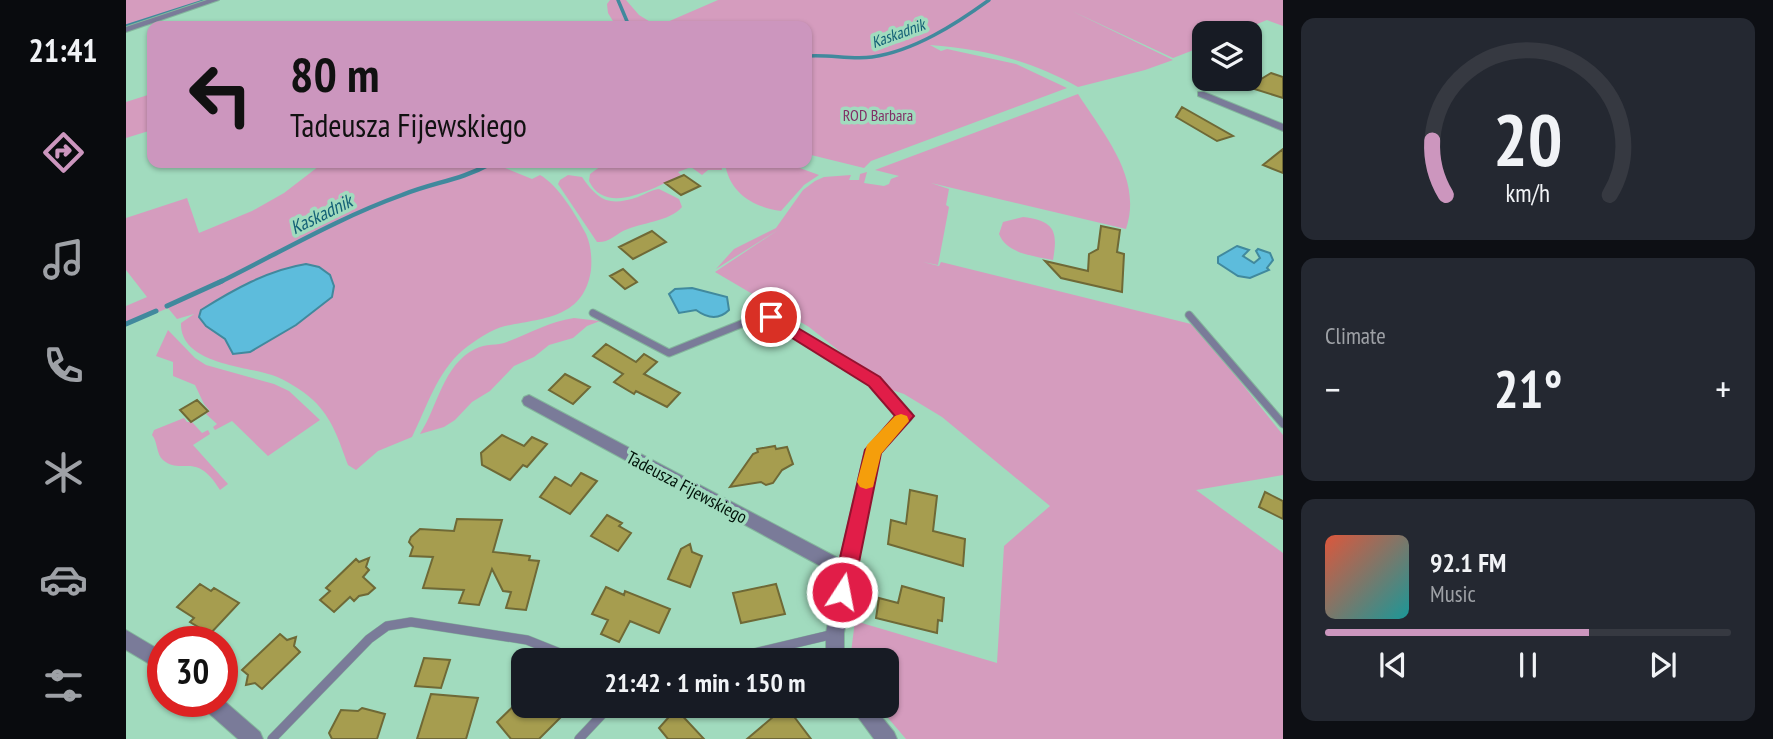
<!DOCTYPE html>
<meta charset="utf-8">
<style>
body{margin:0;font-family:"PT Sans Narrow",sans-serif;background:#242831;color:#f1f3f6;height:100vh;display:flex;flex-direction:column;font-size:26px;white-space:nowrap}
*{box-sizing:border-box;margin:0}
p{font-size:23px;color:#9ea1a6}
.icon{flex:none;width:38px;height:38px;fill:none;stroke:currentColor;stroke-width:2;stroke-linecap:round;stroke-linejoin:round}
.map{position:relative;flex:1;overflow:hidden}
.sheet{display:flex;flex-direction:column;gap:18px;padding:18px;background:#0d0f14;width:490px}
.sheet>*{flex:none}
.banner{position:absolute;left:21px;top:21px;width:665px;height:147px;border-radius:14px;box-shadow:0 2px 5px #0004;background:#cc96be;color:#111;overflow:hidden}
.controls{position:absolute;left:1066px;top:21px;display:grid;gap:14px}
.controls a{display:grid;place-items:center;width:70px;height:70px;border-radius:14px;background:#171b24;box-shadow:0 2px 5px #0004;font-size:35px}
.speed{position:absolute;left:21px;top:626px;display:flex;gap:14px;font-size:35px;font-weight:700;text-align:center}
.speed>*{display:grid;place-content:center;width:91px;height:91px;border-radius:50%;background:#171b24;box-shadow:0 2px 5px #0004;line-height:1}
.speed .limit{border:10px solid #d22;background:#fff;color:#111}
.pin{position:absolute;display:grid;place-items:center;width:60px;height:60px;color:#fff;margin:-30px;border:4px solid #fff;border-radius:50%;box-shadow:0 2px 7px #0007}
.me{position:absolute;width:77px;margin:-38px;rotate:11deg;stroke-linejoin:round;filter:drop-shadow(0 0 5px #0008)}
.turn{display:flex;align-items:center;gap:24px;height:147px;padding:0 28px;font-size:32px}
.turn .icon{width:91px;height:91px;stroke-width:2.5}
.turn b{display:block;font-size:49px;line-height:60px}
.big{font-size:52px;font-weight:600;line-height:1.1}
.sheet .card{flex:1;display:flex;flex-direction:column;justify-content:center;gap:10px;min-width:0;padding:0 24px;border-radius:14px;background:#242831}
.sheet .dial{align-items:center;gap:0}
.dial svg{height:182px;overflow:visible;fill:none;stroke:#363941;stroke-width:7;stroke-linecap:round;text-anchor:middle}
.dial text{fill:#f1f3f6;stroke:none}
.song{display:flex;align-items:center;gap:21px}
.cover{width:84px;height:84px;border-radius:10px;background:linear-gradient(135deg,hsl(10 70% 55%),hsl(180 70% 35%))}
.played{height:7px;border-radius:4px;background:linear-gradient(90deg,#cc96be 65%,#363941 65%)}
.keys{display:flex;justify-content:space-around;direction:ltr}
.heat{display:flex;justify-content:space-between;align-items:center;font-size:38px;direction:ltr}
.trip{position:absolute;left:385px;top:648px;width:388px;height:70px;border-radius:14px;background:#171b24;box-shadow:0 2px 5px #0004;font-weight:600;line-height:70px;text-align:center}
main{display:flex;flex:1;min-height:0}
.dock{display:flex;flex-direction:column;width:126px;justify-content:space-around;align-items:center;background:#090b0e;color:#9ea1a6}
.dock .icon{width:49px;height:49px}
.dock .current{color:#cc96be}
.dock b{font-size:32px;color:#f1f3f6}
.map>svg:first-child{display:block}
.green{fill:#d59cbe}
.water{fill:#5dbcdc;stroke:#41899d;stroke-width:2}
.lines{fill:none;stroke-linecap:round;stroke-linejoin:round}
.stream-far2{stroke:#41899d;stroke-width:3.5}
.stream-far1{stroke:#41899d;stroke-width:4.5}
.stream{stroke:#41899d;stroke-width:5}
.building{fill:#a69d4f;stroke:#6f6936;stroke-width:2}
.lane-far1-casing{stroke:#84b79d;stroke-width:9}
.lane-casing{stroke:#84b79d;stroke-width:10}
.street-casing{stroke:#84b79d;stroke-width:2}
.lane-far1{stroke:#7a7b99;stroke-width:7}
.lane{stroke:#7a7b99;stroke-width:9}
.street{fill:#7a7b99;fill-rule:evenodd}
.route{fill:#e11d48;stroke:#92132f;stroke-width:2}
.slow{fill:#f59e0b}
.labels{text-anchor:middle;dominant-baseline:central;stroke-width:7;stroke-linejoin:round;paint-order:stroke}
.far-water-label{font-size:16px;font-style:italic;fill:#136076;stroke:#a1dbbe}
.far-park-label{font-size:16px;fill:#812f66;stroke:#a1dbbe}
.street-label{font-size:18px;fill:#001209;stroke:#a1dbbe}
.water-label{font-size:19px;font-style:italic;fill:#136076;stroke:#a1dbbe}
</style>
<main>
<nav class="dock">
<b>21:41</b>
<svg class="icon current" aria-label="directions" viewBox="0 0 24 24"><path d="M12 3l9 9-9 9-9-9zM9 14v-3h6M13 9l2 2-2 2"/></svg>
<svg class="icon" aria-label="music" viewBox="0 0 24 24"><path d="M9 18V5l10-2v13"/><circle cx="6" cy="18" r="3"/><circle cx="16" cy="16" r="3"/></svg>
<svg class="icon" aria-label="phone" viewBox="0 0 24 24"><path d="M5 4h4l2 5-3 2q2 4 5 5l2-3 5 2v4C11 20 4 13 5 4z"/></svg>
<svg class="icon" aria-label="climate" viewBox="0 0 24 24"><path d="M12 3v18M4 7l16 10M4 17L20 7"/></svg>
<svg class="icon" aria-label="car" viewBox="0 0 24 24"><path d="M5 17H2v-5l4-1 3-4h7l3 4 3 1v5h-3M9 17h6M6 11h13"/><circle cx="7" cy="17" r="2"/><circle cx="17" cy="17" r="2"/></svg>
<svg class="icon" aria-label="filters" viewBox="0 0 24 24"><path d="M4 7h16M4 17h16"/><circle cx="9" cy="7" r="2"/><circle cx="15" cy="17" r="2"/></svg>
</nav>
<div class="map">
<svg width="1157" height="739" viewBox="0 0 1157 739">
<rect width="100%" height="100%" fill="#a1dbbe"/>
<path class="green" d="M0 0H85L0 28Z
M484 0H500L513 15 531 26H490L482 13 481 4Z
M592 0H1157V26L1141 20 1109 33H1078V46L1047 58 946 11 1047 60 1019 70 952 87C905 60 857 49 804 45L815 51 821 49 890 64 941 88 745 161 738 168 681 154V26H532Z
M25 94 26 130 0 138V102Z
M952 94C978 135 1017 178 1000 229L805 183 823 189 820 205 823 207 812 265 797 262 813 266 815 262 1069 325 1157 435V475L1070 490 1157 553V739H780L751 705H761V660H724L729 621 871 663 878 546 924 506 816 417 778 394 760 388 683 327 589 272 652 230 590 269 608 249 650 228 677 190 689 181 698 177 725 175 723 180H733L734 174 741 172 738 183 758 186 763 184 765 179 773 176 749 170Z
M197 163H381L374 166 406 179 414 175C432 185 450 215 460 234 465 245 466 258 465 270 458 318 418 318 379 326 366 329 348 341 337 350 311 372 301 407 286 437L252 451 230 470 222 465C213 441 207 419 187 400 176 390 160 380 146 375 120 366 54 364 55 323L68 314 51 319 42 308 0 326V306L21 297 0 270V218L61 198 73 233 126 211 158 193Z
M479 163H574L585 167 587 163H595L596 170H582L576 175 565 167 552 172 555 175C530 187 480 217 463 181L464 174Z
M599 163H660L693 175 678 185 655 211C626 207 603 192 599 163Z
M442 175 456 177C472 200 482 207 512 197 519 194 525 190 533 189L553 199 556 207C543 222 516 222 497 231 488 236 482 243 471 242L432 184 434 180Z
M897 217C929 221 932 231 927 260 908 256 881 254 873 234L877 222Z
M448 318 474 321 461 326 447 338 423 345 408 357 388 366 364 391 346 402 329 420 318 427 294 434C312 406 317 365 349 349 360 343 371 346 381 342 404 333 423 322 448 318Z
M42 330 69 358 80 365 148 384 163 391 194 420 142 456 106 421 89 430 87 427 91 424 80 414 84 411 78 404 69 385 47 376V362L30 356Z
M58 418 61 422H66L76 433 82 430 84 434 67 445 102 484 94 490C70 450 56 476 37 460 30 454 32 442 26 435L28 430Z"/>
<path class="water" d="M1111 246 1123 250 1117 256 1128 263 1134 258 1130 251 1132 249 1144 253 1147 260 1141 268 1143 270 1124 278 1112 276 1092 263V257Z
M180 264 193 267 204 275 208 286 206 297 170 325 124 352 107 354 99 339 80 326 73 317 75 310C107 290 142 270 180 264Z
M566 288 601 297 603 310C593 320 581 318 570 310L553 313 543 294 549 289Z"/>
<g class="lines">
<path class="stream-far2" d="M492 0 503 26
M0 26 81 0
M681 56C703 54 725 60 746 57 788 51 830 24 863 0"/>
<path class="stream-far1" d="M92 283C153 253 212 218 276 195 308 182 333 181 366 163"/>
<path class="stream" d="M41 306 96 281
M0 324 30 311"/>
</g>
<path class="building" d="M1145 73 1157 77V98L1122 87Z
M1056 107 1107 136 1091 141 1050 117Z
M1157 149V173L1137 165Z
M558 175 574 186 555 195 539 183Z
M975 226 994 230 991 252 998 254 996 292 935 278 919 261 962 271 963 254 972 249Z
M526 231 540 242 507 259 493 247Z
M497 269 511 282 499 289 484 276Z
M480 344 510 362 518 354 531 362 518 374 554 393 541 407 510 391 508 394 488 382 497 374 467 356Z
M439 374 464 387 447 404 423 390Z
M71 400 82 411 65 422 54 410Z
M376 435 398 446 406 437 421 444 401 467 397 465 384 480 356 465 355 453Z
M649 446 650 449 661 447 667 464 656 470 647 483 640 485 635 482 604 487 627 454 632 452 631 449Z
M455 473 471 481 444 514 414 497 429 477 445 486Z
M784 490 811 496 807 531 839 539 837 566 762 544 765 520 780 524Z
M1139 492 1157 501V519L1133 507Z
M481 515 496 523 493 526 505 533 492 551 465 536Z
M331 519 376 520 367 552 404 556 403 560 413 561 400 610 380 608 385 592 377 591 366 569 353 605 333 603 338 590 297 588 307 557 284 556 287 547 283 542 285 537 294 529 328 531Z
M564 544 566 552 576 556 564 587 542 579 555 549Z
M243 558 240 567 243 570 237 577 249 588 242 594 233 596 228 601 224 597 208 612 194 600 204 591 200 588 230 559 233 562Z
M74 584 85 591 88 588 113 603 84 634 64 622 68 618 51 607Z
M650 584 659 614 615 623 607 593Z
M776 586 818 598 816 621 812 620 811 633 750 618 753 598 772 603Z
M480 587 498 595 499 591 544 609 533 633 504 621 493 642 475 634 482 620 466 614Z
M154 634 161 640 170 637 168 646 174 652 136 689 129 683 120 685 122 675 116 670Z
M298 658 324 660 315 688 289 686Z
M305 694 352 698 340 739H291Z
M397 697V705H430L438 714 413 739H385L371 722Z
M660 706 685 739H621Z
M236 708 259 714 251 739H206L203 733 215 710 232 711Z
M550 709 578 739H542L533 728Z"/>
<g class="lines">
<defs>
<path id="lane-far1" d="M467 313 543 353 630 318 645 317 748 381 780 416
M1063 315 1157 424"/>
<path id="lane" d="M599 660 708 634
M146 739 243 639 261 626 285 622 401 640 451 660
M453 739 485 705"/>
<path id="street" d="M81 0H93L0 32V27Z
M1072 92H1078L1157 124V131L1072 96Z
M403 395 714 559 739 450 775 412H785L787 416 785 420 754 453 729 571 718 633V660H700V633L711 575 398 405 396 401 398 397Z
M0 630 37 652V672L0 650Z
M96 699 134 732 137 739H112L78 709 75 702H96Z
M723 705H746L768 732 771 739H748Z"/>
</defs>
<use href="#lane-far1" class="lane-far1-casing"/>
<use href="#lane" class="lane-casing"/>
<use href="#street" class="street-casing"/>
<use href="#lane-far1" class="lane-far1"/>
<use href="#lane" class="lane"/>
<use href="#street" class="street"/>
</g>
<path class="route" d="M645 312 754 377 788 416 755 453 727 592 724 599 716 602 709 599 706 592 739 450 769 416 743 386 639 321 637 317Z"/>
<path class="slow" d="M775 414 781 416 783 421 755 454 747 487 740 489 734 487 731 482 741 445 769 416Z"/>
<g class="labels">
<g class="far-water-label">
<text transform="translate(772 33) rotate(-20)">Kaskadnik</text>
</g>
<g class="far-park-label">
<text x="752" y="115">ROD Barbara</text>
</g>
<g class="street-label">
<text transform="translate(561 487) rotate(28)">Tadeusza Fijewskiego</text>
</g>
<g class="water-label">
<text transform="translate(195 214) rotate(-26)">Kaskadnik</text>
</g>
</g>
</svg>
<div class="controls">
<a><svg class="icon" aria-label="layers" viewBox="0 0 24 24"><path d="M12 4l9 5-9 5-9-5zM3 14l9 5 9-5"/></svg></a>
</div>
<div class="speed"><div class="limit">30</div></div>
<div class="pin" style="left:645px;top:317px;background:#d93025"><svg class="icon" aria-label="arrive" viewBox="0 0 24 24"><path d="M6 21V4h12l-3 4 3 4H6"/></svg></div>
<svg class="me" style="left:716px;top:592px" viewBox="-20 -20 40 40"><circle r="17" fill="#e11d48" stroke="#fff" stroke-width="3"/><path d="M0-11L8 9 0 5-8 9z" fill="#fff"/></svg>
<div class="trip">21:42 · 1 min · 150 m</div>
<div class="banner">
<div class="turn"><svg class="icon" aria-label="left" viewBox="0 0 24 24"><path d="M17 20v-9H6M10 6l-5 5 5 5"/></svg><div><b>80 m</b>Tadeusza Fijewskiego</div></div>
</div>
</div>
<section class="sheet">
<div class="card dial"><svg viewBox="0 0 100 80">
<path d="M14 69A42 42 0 1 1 86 69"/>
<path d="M14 69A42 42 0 0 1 8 45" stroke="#cc96be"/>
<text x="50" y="56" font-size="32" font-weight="700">20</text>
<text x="50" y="72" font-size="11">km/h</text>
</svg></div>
<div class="card"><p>Climate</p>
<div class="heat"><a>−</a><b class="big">21°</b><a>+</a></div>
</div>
<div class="card">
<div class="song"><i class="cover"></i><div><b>92.1 FM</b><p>Music</p></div></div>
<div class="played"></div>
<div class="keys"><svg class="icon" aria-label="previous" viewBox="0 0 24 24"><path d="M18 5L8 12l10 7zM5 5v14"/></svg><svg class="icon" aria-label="pause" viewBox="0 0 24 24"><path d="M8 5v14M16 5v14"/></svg><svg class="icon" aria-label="next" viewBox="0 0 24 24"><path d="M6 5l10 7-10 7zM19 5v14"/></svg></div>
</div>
</section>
</main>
